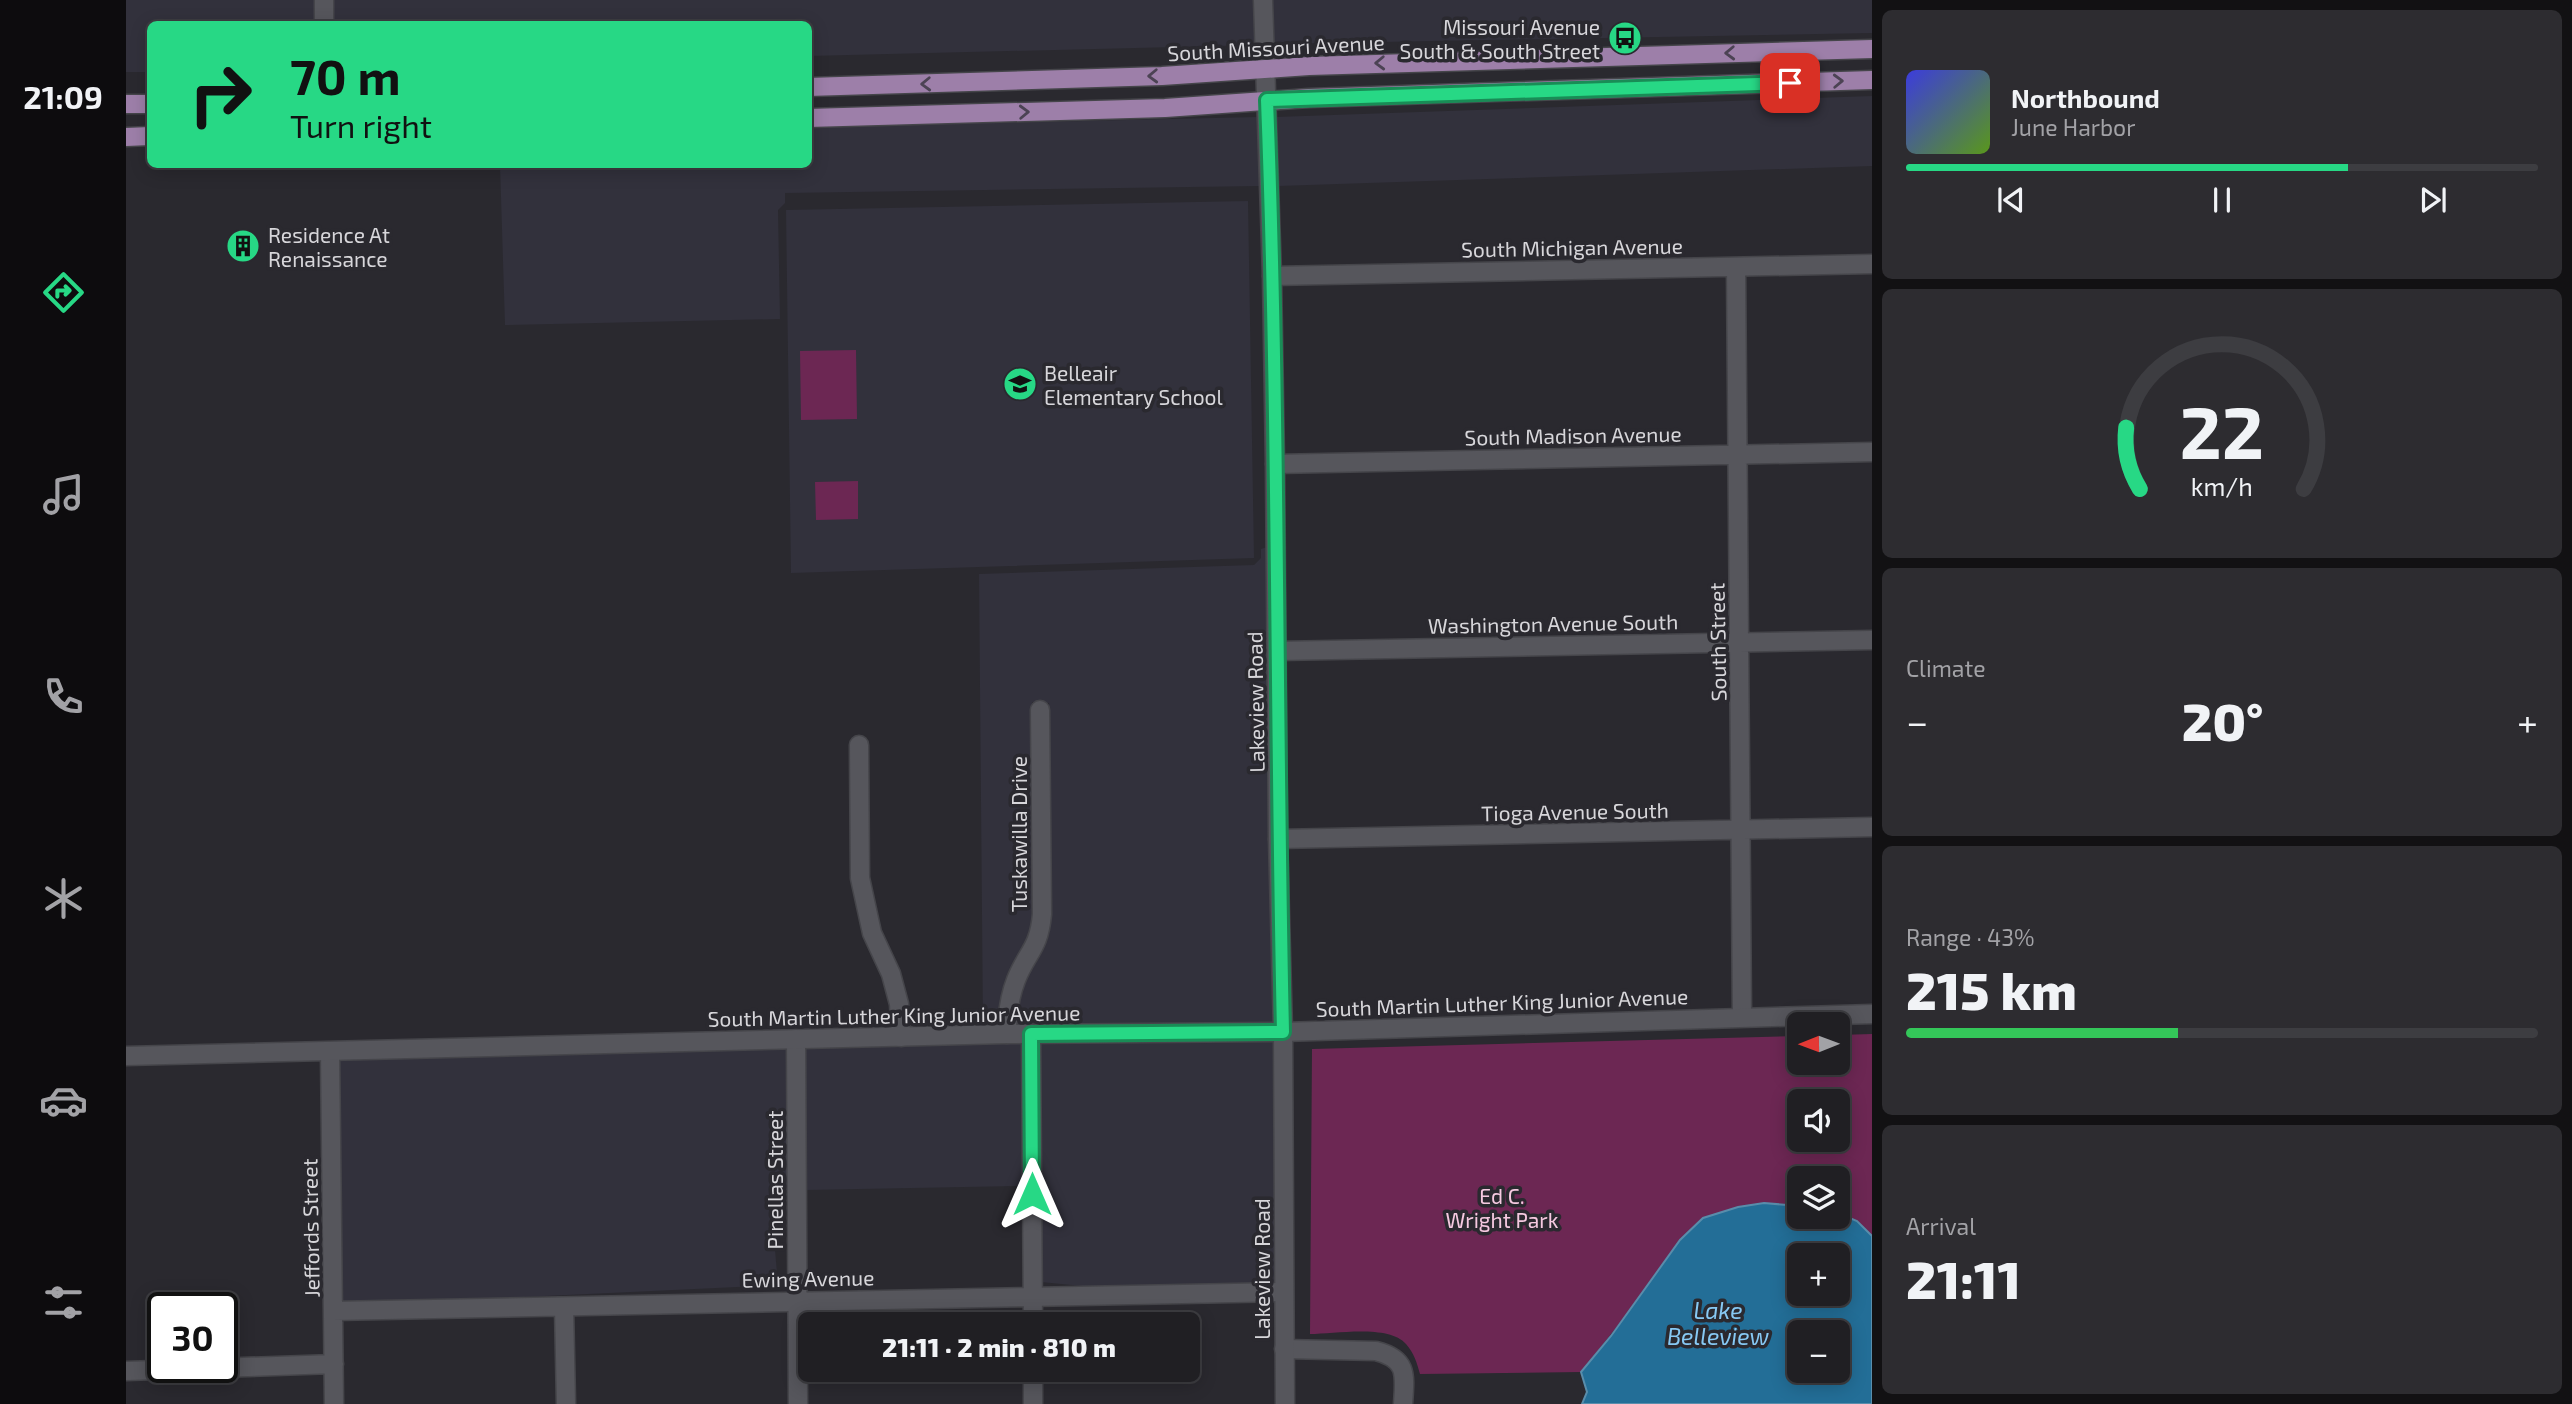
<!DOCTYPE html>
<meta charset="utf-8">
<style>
body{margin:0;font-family:"Exo 2",sans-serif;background:#2d2c30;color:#f1f3f6;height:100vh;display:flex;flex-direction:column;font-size:26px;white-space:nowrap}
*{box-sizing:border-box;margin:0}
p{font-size:23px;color:#a2a2a6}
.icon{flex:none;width:38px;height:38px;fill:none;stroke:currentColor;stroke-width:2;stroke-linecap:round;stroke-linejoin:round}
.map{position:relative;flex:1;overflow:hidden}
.panel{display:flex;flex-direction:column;gap:10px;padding:10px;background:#121113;width:700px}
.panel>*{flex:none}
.top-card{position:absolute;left:21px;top:21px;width:665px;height:147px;border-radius:10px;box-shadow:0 4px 18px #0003,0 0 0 2px #3d3d41;background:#27d885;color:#111;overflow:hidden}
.needle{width:46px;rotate:269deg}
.tools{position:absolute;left:1661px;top:1012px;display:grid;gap:14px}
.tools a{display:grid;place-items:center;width:63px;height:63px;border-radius:10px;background:#201f23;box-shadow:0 4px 18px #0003,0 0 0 2px #3d3d41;font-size:35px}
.speed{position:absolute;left:21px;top:1292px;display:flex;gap:14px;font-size:35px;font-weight:700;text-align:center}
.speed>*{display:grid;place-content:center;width:91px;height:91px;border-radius:50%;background:#201f23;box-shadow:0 4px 18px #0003,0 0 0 2px #3d3d41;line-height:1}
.speed .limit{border:4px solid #111;border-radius:10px;background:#fff;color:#111}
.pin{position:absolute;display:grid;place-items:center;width:60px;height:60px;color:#fff;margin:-30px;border-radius:14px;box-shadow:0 4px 10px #0006}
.me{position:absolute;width:77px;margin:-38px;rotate:0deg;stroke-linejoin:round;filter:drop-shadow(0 0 5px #0008)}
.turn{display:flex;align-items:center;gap:24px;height:147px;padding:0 28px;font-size:32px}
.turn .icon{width:91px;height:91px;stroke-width:2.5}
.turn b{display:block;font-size:49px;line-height:60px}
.big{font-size:52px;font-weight:800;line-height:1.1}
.panel .card{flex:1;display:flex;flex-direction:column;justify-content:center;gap:10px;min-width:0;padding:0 24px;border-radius:10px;background:#2d2c30}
.panel .dial{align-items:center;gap:0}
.dial svg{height:182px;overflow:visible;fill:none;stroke:#3d3d41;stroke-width:7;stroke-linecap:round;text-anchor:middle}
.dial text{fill:#f1f3f6;stroke:none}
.song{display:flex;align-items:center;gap:21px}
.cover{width:84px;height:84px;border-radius:10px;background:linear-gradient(135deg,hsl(240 70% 55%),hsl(90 70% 35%))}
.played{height:7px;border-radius:4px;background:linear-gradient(90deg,#27d885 70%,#3d3d41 70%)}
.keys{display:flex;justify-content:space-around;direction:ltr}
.heat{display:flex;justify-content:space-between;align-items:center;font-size:38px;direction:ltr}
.charge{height:10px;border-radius:5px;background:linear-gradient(90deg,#34c759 43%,#3d3d41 0)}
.trip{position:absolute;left:672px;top:1312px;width:402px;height:70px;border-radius:10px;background:#201f23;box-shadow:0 4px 18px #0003,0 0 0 2px #3d3d41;font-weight:800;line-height:70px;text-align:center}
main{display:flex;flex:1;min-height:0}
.dock{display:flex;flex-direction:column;width:126px;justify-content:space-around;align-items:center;background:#0d0c0e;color:#a2a2a6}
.dock .icon{width:49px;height:49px}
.dock .on{color:#27d885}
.dock b{font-size:32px;color:#f1f3f6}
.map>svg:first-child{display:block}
.built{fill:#32313c}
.green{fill:#6c2753;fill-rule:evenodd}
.water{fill:#236e97;stroke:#598dab;stroke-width:2;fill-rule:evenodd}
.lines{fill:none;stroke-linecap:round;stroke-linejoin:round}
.minor-casing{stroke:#45454a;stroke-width:21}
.tertiary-casing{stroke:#45454a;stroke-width:21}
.primary-casing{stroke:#45454a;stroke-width:21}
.minor{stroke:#56565c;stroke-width:18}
.tertiary{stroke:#56565c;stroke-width:18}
.primary{stroke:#9d7fa9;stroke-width:18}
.oneway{stroke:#4c4354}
.route-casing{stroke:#198c56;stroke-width:18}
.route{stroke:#27d885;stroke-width:12}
.labels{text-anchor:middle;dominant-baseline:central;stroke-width:7;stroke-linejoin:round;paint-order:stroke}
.poi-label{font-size:21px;fill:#d7d6da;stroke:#2a292f;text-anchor:start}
.street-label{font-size:21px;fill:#d7d6da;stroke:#2a292f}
.park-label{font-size:21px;fill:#f6c9e1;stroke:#2a292f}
.water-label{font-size:23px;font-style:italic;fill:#87c9f4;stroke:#2a292f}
</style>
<main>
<nav class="dock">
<b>21:09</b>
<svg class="icon on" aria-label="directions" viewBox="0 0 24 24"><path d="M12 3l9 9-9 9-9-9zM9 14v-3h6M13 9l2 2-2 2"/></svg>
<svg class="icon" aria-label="music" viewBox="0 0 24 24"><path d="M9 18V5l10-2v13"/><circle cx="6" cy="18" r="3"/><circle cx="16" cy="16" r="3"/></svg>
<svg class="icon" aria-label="phone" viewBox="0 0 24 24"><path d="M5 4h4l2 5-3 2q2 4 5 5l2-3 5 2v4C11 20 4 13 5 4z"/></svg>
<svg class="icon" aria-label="climate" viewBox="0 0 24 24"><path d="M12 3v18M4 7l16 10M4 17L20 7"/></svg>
<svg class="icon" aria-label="car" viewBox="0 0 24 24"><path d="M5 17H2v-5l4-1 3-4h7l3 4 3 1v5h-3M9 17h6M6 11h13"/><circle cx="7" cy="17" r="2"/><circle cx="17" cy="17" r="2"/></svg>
<svg class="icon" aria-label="filters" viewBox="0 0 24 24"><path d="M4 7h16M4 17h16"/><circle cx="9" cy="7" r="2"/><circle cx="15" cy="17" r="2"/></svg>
</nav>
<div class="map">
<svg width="1746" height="1404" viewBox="0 0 1746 1404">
<rect width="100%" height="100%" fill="#2a292f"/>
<path class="built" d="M0 0H189L190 24H24V72H0Z
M207 0H1129L1130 45 683 56 682 24H208Z
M1147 0H1746V33L1148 44Z
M1746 96V166L1152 186 1150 117Z
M1132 117 1134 186 659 193V203L652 210 654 319 379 325 374 165 682 164 683 127Z
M1122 201 1128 558 665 573 660 210Z
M1141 547 1148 1024 890 1026V1008L899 981 914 956 923 935 925 914 923 703 906 702V933L882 976 873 1005 872 1026 857 1027 853 574 1128 565 1135 558V549Z
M1148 1040V1284L976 1288 915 1282 914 1042Z
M896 1042 897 1186 680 1190 679 1047Z
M661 1048 662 1190 644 1191 652 1285 312 1301 216 1303 214 1060Z"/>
<path class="green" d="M730 350 731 419 675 420 674 351Z
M732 481V519L690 520 689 482Z
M1746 1034V1236L1731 1221 1712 1213V1178H1673V1206L1638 1203 1612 1207 1577 1218 1455 1372 1294 1374C1291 1363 1288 1353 1280 1344 1263 1324 1209 1334 1184 1334L1186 1049 1673 1036V1062H1712V1035ZM1673 1101H1712V1139H1673Z"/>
<path class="water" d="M1638 1203 1673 1206V1216H1712V1213L1731 1221 1746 1236V1404H1456L1461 1392 1455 1372 1485 1336 1554 1240 1577 1218 1612 1207ZM1673 1255H1712V1293H1673ZM1673 1332H1712V1370H1673Z"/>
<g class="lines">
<defs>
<path id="minor" d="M198 0V24
M1610 267 1616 1017
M1146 276 1746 264
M1149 464 1746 452
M1151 651 1746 640
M733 745 734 878 746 933 765 974 773 1004 775 1037
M1152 839 1746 827
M881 1034C881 1015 883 998 890 980 901 952 913 949 916 914L914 710
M905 1034 907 1325
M670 1039 672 1404
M204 1052 208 1404
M438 1307 440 1404
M207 1311 1157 1292
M1158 1349 1250 1351C1282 1359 1279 1375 1277 1404
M907 1370V1404
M0 1371 208 1364"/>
<path id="tertiary" d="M1137 0 1146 276 1149 464 1152 839 1157 1032 1159 1404
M0 1056 881 1034 1157 1032 1746 1014"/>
<path id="primary" d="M682 87 1036 76 1183 66 1746 49
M0 104H24
M682 118 1039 108 1183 98 1746 80
M0 137 24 136"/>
</defs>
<use href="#minor" class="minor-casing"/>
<use href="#tertiary" class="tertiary-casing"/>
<use href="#primary" class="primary-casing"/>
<use href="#minor" class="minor"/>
<use href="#tertiary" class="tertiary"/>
<use href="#primary" class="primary"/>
</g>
<defs><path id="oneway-chevron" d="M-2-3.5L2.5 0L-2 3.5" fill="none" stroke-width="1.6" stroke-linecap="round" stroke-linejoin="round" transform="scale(1.75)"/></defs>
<g class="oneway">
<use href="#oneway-chevron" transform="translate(1604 53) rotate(178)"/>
<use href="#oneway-chevron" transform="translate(1254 63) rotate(178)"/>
<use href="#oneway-chevron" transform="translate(1027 76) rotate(178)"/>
<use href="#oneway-chevron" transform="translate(1712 81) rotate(-2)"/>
<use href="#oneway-chevron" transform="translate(800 84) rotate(178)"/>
<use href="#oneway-chevron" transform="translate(898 112) rotate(-2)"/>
</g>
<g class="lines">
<defs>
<path id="route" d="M906 1194 905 1034 1157 1032C1150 721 1153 411 1141 100L1664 83"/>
</defs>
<use href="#route" class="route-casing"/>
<use href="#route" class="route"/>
</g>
<defs>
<symbol id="bus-disc" viewBox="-11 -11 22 22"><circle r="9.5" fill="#27d885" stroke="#2a292f"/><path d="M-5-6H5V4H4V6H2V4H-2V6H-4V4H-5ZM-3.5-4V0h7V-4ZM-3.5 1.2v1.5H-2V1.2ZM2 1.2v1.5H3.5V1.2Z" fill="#111"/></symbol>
<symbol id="building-disc" viewBox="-11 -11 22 22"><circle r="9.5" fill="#27d885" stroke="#2a292f"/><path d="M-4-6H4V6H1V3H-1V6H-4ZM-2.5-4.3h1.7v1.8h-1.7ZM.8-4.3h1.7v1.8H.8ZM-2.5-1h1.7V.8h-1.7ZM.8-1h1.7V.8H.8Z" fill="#111"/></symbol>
<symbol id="school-disc" viewBox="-11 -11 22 22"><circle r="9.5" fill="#27d885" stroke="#2a292f"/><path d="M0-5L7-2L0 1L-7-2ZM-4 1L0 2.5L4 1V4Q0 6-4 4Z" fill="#111"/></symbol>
</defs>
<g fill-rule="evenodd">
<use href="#bus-disc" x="1480" y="19" width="38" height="38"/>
<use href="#building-disc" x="98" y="227" width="38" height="38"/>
<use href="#school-disc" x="875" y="365" width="38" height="38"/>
</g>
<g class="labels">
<g class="poi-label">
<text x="1474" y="26" text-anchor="end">Missouri Avenue<tspan x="1474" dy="24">South &amp; South Street</tspan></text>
<text x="142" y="234">Residence At<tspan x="142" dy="24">Renaissance</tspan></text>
<text x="918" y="372">Belleair<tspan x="918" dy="24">Elementary School</tspan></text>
</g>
<g class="street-label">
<text transform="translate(1150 47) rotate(-3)">South Missouri Avenue</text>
<text transform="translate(1446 247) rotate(-1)">South Michigan Avenue</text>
<text transform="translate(1447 435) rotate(-1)">South Madison Avenue</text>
<text transform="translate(1427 623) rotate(-1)">Washington Avenue South</text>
<text transform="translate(1591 642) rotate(-91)">South Street</text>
<text transform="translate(1129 702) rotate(-91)">Lakeview Road</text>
<text transform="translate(1449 811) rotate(-1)">Tioga Avenue South</text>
<text transform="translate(892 834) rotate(-90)">Tuskawilla Drive</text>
<text transform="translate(1376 1002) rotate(-2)">South Martin Luther King Junior Avenue</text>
<text transform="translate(768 1015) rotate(-1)">South Martin Luther King Junior Avenue</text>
<text transform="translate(648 1180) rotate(-90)">Pinellas Street</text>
<text transform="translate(184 1228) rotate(-91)">Jeffords Street</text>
<text transform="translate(1135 1269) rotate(-90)">Lakeview Road</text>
<text transform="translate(682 1278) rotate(-1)">Ewing Avenue</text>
</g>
<g class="park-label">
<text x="1376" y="1195">Ed C.<tspan x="1376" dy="24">Wright Park</tspan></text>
</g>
<g class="water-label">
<text x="1592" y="1310">Lake<tspan x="1592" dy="26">Belleview</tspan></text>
</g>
</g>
</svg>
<div class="tools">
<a><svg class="needle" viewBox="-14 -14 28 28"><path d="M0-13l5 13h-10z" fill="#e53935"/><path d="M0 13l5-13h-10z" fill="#a2a2a6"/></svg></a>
<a><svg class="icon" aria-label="sound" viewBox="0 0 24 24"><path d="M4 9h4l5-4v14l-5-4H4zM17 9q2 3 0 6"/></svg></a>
<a><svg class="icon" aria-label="layers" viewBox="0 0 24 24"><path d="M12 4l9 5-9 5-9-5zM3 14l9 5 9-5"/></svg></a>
<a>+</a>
<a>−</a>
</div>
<div class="speed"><div class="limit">30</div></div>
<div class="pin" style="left:1664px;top:83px;background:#d93025"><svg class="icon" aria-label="arrive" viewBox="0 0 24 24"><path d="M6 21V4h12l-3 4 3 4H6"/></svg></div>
<svg class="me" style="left:906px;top:1194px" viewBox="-20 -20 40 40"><path d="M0-17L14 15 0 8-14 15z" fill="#27d885" stroke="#fff" stroke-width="4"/></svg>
<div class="trip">21:11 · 2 min · 810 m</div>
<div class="top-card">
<div class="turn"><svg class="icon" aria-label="right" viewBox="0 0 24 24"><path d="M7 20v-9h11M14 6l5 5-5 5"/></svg><div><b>70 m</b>Turn right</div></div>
</div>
</div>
<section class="panel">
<div class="card">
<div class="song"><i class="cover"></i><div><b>Northbound</b><p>June Harbor</p></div></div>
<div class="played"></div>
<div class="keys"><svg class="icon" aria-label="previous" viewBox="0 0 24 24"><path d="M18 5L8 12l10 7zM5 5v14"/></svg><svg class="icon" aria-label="pause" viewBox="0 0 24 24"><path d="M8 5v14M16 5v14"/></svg><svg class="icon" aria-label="next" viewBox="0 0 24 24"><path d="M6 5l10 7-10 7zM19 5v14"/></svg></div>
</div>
<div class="card dial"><svg viewBox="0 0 100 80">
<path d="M14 69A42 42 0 1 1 86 69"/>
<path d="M14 69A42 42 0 0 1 8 42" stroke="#27d885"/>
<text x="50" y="56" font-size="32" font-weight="700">22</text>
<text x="50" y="72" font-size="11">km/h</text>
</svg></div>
<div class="card"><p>Climate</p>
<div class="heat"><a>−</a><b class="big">20°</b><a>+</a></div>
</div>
<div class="card"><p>Range · 43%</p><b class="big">215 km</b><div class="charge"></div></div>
<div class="card"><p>Arrival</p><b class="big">21:11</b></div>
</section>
</main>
